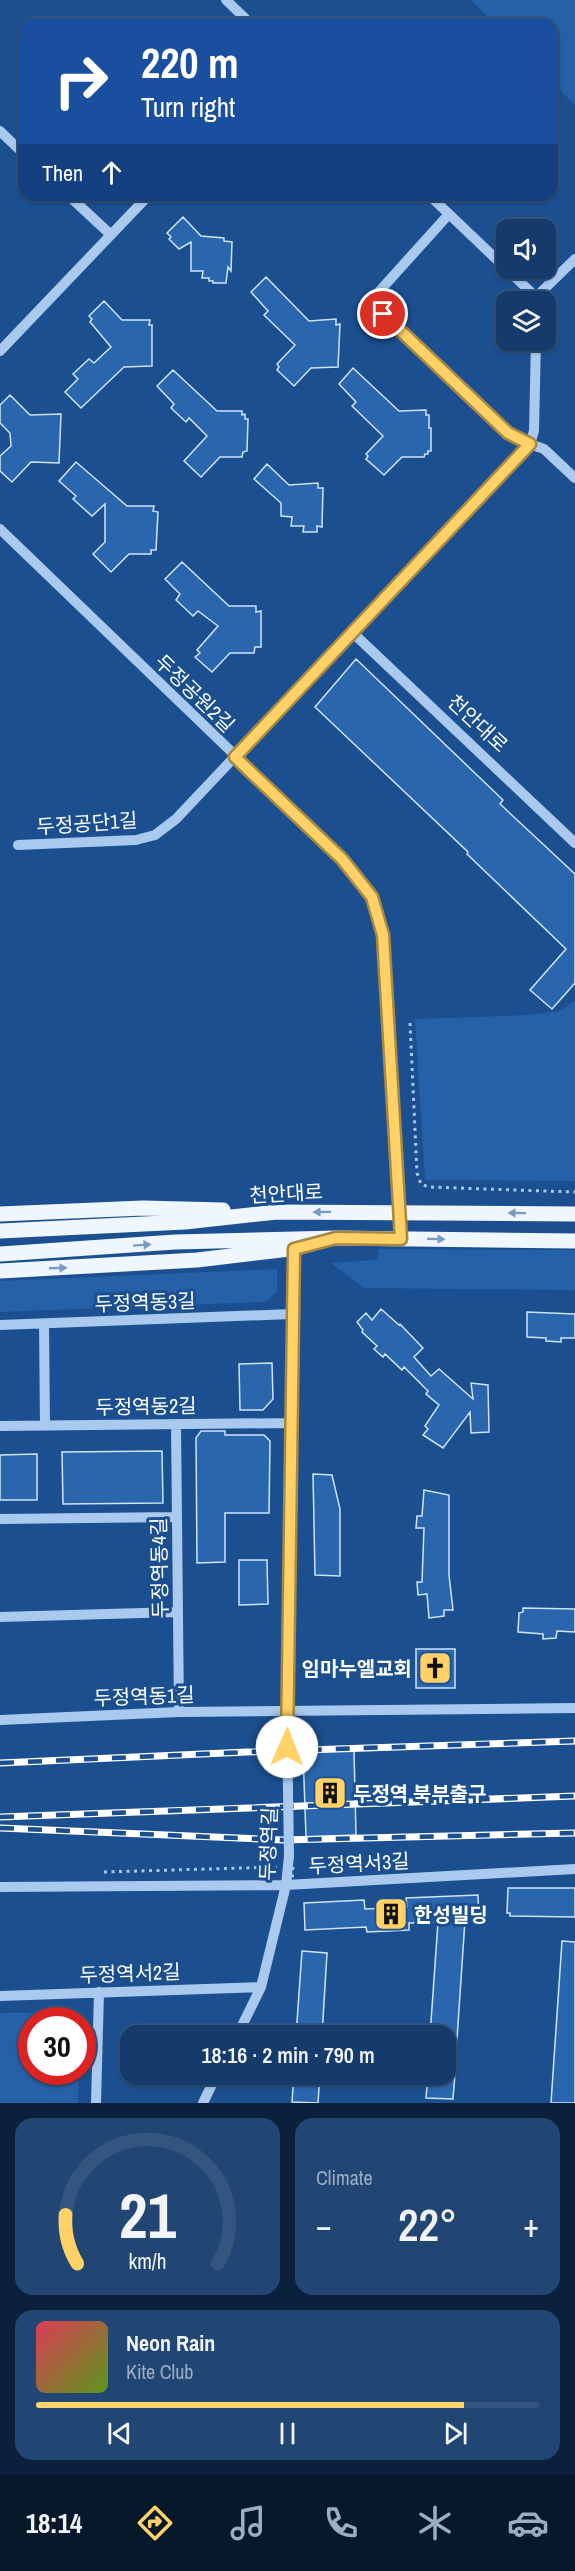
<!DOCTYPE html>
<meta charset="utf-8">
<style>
body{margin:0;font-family:"Archivo Narrow","Noto Sans KR",sans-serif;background:#214673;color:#f1f3f6;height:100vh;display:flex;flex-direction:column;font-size:22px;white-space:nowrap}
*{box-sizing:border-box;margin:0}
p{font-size:20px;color:#9dadc1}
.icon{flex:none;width:33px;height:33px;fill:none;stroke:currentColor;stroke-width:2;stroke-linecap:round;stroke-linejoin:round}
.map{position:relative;height:2103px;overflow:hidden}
.details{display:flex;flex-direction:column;gap:15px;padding:15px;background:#0b203b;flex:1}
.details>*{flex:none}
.banner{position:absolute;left:18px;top:18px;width:540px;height:183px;border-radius:18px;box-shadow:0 2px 4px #0004,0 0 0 2px #33557e;background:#1a4fa0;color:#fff;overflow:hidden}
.tools{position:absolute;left:496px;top:219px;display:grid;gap:12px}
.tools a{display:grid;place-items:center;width:60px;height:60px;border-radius:12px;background:#143b6b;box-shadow:0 2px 4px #0004,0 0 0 2px #33557e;font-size:30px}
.speed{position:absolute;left:18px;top:2007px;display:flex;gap:12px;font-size:30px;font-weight:700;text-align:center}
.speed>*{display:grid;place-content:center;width:78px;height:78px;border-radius:50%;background:#143b6b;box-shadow:0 2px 4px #0004,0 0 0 2px #33557e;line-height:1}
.speed .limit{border:9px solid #d22;background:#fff;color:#111}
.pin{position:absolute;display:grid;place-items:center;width:51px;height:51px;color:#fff;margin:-26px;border:3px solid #fff;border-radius:50%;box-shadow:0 2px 6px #0007}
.me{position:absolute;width:66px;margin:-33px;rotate:1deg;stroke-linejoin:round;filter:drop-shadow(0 0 4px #0008)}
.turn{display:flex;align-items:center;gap:21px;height:126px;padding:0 24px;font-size:27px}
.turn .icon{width:78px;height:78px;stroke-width:2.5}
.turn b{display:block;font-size:42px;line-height:51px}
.then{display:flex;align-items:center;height:57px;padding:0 24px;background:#0003;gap:12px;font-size:22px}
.big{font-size:45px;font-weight:600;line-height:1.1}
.details .widget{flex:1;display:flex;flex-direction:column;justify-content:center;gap:9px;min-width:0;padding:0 21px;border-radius:18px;background:#214673}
.details .dial{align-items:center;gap:0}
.dial svg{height:156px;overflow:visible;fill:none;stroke:#33557e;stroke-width:7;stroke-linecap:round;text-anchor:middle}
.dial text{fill:#f1f3f6;stroke:none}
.song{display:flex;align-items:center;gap:18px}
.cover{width:72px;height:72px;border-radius:9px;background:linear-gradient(135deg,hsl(350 70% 55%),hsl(90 70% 35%))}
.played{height:6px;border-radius:3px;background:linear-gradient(90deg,#ffd166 85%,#33557e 85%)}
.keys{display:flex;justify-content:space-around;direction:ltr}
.heat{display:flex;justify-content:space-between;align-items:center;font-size:33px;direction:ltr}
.details .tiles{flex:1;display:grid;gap:15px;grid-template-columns:1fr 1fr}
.widget:last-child{grid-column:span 2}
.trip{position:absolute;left:120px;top:2025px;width:336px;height:60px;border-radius:18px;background:#143b6b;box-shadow:0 2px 4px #0004,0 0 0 2px #33557e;font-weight:600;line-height:60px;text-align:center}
.tabs{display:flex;height:96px;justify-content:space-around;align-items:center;background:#08182b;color:#9dadc1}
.tabs .icon{width:42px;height:42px}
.tabs .on{color:#ffd166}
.tabs b{font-size:27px;color:#f1f3f6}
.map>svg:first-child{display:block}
.green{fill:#2461a8}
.building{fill:#2a66ad;stroke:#cfe3fa;stroke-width:1.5}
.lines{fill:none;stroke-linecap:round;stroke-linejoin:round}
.path{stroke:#a9c9ee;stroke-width:3;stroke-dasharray:3 4.5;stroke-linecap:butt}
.minor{stroke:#a9c9ee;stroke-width:10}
.major{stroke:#f0f6ff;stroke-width:15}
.rail-casing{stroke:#fff;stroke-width:7}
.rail{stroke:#1b4f8f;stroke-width:4.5;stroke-dasharray:14;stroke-linecap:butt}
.path-bridge{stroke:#a9c9ee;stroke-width:3;stroke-dasharray:3 4.5;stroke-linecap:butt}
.minor-bridge{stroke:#a9c9ee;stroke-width:10}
.oneway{fill:#7b9ac1}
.route-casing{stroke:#a68842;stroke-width:15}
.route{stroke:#ffd166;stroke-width:10}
.labels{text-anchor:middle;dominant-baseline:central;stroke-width:6;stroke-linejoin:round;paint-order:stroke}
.street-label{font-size:20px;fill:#fff;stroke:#1b4f8f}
.poi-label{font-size:20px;font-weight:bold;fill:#fff;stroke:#1b4f8f;text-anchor:start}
</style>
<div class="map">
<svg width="575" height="2103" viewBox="0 0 575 2103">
<rect width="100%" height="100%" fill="#1b4f8f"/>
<path class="green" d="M471 0H575V105L552 82V24H495Z
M575 1001V1181L425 1180 415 1019 528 1015 560 1011Z
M379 1249 575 1250V1290L364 1288 331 1263 377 1260Z
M277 1269V1292L265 1302 0 1312V1281Z
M79 2012V2020H32V2072H79L78 2103H0V2013Z"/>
<path class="building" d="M183 217 201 236 224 238V241L232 242 231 271 228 267 226 283H213V281H209V278H202L203 271H191V242L179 249 169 239 171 237 167 233Z
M266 277 309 321 336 319V325L340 324 338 367 311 368 294 386 277 370 279 367 277 364 295 345 264 315 268 311 251 292Z
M104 301 122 320H150L149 325H152V366L124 367 81 408 65 392 78 379 73 374 89 359 94 363 111 347 90 322 92 319 89 316Z
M353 368 399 411 426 410V415H429V428H431V451H428V454H425L424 457H402L384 475 366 459 368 456 366 454 383 436 352 406 356 402 339 384Z
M173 370 217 411H242V415L245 414V419H248L247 451 243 452 242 457H220L201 477 184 461 207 436 189 418 186 422 171 408 174 404 157 386Z
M10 395 30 415 61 414 59 463 31 462 12 482 0 471V456L11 446 10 433 0 423V405Z
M76 462 127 506H154L153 511 158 512 156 550H151V554H129L111 572 93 554 105 542V504L92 516 73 499 76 496 59 481Z
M267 464 289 485 318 483V488H323L322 527 317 526V532H303L304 526H291L292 517 281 516V503L254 479Z
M182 562 229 606H256V612L261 611V647H255L254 653H230L212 672 195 657 200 653 197 650 218 626 198 611 193 616 176 600 180 594 165 579Z
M356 659 503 800 500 804 575 874V983L552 1009 530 990 566 949 467 854 468 852 315 707Z
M381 1309 399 1325 400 1324 423 1348 414 1357 431 1376 439 1369 473 1399 471 1383 488 1385 489 1432 471 1433 470 1412 443 1448 423 1435 428 1429 425 1426 439 1405 426 1394 428 1391 404 1367 402 1370 385 1354 383 1357 374 1349 377 1346 362 1332 363 1330 357 1322 366 1313 372 1320Z
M527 1312 575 1314V1338H561V1342L546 1341V1338L527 1337Z
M272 1363 273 1399 263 1410H240L239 1364Z
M201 1431H225V1435H264L270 1441 269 1513H225V1562L197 1563 196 1438Z
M162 1451 163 1503 63 1504 62 1452Z
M37 1454V1500H0V1455Z
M313 1474 332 1475 340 1509V1576L315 1575Z
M424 1490 449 1495V1575L453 1610H444V1616L429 1618 427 1594 418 1595 417 1582H422L424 1528H416L417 1516H422Z
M239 1560H267L268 1604 239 1605Z
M523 1608 575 1609V1632L557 1631 556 1638 543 1639V1634L518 1632 519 1613 523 1612Z
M416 1649H455V1688H416Z
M354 1750 356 1835 306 1837 303 1752Z
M508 1888H575V1917L510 1916V1913H507Z
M478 1895 479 1920H465L455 2069H446V2036H430L438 1922 409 1923V1930L367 1932 366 1927 305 1930 304 1903 364 1900 365 1909 407 1907 406 1898Z
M562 1941 575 1942V2103H551Z
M302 1951 327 1953 322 2036H296Z
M294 2074H320L318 2103 292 2102Z
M428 2074H455L453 2099 426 2098Z"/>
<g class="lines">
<path class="path" d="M410 1023 417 1173 421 1184 428 1187 575 1192
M104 1872 277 1867"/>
<path class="minor" d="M226 0 251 24
M0 131 24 154
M68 195 111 235
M429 195 536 297
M449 214 376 295 377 304 383 314 508 433 519 440 544 449 575 478
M536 302V297L575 259
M0 351 149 195
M0 529 343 859 372 897 383 935 401 1239
M353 633 575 843
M18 845 136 840 155 835 176 819 530 444 534 431 536 340
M44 1324 45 1425
M0 1325 292 1314
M176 1424 179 1712
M0 1426 291 1423
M0 1519 177 1517
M0 1617 178 1612
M0 1720 179 1712 575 1708
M287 1725 289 1710 294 1249
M0 1887 286 1885 575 1869
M0 1996 261 1987
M237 2036 261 1987 286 1885 289 1856
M96 2103 99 1992
M203 2103 217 2074"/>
<path class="major" d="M0 1214 143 1208 223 1210
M0 1231 185 1222 277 1212 575 1214
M0 1254 175 1242 336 1238 575 1241
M0 1271 197 1260 298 1248"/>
<defs>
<path id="rail" d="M0 1763 247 1752 575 1741
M0 1817 575 1796
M0 1828 283 1840 575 1833"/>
</defs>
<use href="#rail" class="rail-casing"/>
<use href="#rail" class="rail"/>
<path class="path-bridge" d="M292 1885 293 1866"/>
<path class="minor-bridge" d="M287 1725 289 1856"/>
</g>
<defs><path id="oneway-solid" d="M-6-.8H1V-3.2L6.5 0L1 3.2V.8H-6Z" transform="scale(1.5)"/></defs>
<g class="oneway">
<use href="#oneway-solid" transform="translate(322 1212) rotate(179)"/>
<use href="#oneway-solid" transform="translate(517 1213) rotate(-179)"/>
<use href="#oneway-solid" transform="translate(436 1239) rotate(1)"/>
<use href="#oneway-solid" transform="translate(142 1245) rotate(-4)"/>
<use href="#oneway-solid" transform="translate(58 1268) rotate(-2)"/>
</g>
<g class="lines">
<defs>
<path id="route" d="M287 1747 294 1249 336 1238 401 1239 383 935 372 897 342 859 235 757 530 444 508 433 383 314"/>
</defs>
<use href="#route" class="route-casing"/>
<use href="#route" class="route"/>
</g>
<defs>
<symbol id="church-square" viewBox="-11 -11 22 22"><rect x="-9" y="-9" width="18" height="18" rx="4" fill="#ffd166" stroke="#1b4f8f"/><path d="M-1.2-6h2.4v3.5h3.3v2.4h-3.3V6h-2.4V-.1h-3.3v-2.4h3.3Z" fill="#111"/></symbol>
<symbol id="building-square" viewBox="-11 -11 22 22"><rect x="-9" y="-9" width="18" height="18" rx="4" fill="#ffd166" stroke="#1b4f8f"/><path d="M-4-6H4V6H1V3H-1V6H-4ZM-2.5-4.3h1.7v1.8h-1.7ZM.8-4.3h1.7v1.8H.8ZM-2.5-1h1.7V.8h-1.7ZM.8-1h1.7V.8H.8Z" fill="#111"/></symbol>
</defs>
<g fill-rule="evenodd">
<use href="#church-square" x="416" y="1649" width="38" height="38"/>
<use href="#building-square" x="311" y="1774" width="38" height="38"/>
<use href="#building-square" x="372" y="1895" width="38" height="38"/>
</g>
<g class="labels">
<g class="street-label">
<text transform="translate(195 693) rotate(44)">두정공원2길</text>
<text transform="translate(478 723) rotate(43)">천안대로</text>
<text transform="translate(87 823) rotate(-4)">두정공단1길</text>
<text transform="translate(286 1193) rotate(-3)">천안대로</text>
<text transform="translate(145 1302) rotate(-2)">두정역동3길</text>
<text transform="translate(146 1406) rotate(-1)">두정역동2길</text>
<text transform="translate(159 1568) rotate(-91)">두정역동4길</text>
<text transform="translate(144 1696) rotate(-2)">두정역동1길</text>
<text transform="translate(268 1844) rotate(-88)">두정역길</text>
<text transform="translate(359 1863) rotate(-3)">두정역서3길</text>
<text transform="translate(130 1973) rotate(-2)">두정역서2길</text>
</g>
<g class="poi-label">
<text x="412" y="1668" text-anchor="end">임마누엘교회</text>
<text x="353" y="1793">두정역 북부출구</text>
<text x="414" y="1914">한성빌딩</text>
</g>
</g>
</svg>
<div class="tools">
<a><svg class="icon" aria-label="sound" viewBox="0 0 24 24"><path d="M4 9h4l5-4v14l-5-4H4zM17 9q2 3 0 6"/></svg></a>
<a><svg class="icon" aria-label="layers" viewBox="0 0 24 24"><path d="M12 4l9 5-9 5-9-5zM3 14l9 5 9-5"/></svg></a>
</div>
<div class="speed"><div class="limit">30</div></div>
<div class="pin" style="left:383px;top:314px;background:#d93025"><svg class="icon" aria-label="arrive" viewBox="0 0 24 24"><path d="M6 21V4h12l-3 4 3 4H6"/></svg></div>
<svg class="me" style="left:287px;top:1747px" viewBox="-20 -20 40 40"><circle r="19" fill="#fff"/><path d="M0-13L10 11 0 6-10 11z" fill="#ffd166"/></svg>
<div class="trip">18:16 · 2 min · 790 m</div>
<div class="banner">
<div class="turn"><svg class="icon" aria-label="right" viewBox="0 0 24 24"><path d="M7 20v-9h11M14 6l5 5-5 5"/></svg><div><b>220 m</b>Turn right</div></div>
<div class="then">Then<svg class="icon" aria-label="ahead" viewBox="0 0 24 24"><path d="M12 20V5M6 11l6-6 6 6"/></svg></div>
</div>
</div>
<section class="details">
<div class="tiles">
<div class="widget dial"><svg viewBox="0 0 100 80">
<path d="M14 69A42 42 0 1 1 86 69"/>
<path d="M14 69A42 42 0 0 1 8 44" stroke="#ffd166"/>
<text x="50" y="56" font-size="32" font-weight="700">21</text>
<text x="50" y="72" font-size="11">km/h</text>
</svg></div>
<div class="widget"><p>Climate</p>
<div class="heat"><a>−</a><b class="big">22°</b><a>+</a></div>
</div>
<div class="widget">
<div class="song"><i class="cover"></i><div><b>Neon Rain</b><p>Kite Club</p></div></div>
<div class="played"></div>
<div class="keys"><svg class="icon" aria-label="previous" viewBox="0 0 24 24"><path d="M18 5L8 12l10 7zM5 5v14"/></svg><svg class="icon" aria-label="pause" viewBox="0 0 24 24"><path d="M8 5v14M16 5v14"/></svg><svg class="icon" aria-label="next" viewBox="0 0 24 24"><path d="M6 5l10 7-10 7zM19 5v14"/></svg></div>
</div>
</div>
</section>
<nav class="tabs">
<b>18:14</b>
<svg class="icon on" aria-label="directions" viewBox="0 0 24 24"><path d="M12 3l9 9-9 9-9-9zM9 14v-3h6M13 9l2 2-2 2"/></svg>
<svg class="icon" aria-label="music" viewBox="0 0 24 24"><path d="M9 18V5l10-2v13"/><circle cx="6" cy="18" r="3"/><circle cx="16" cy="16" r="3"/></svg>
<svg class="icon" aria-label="phone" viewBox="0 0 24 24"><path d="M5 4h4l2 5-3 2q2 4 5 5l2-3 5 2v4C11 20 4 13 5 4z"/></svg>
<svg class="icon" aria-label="climate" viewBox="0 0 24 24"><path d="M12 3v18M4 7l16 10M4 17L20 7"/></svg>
<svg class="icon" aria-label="car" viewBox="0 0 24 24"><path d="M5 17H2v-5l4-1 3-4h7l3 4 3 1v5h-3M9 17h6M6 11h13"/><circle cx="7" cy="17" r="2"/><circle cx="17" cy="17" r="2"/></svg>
</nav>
